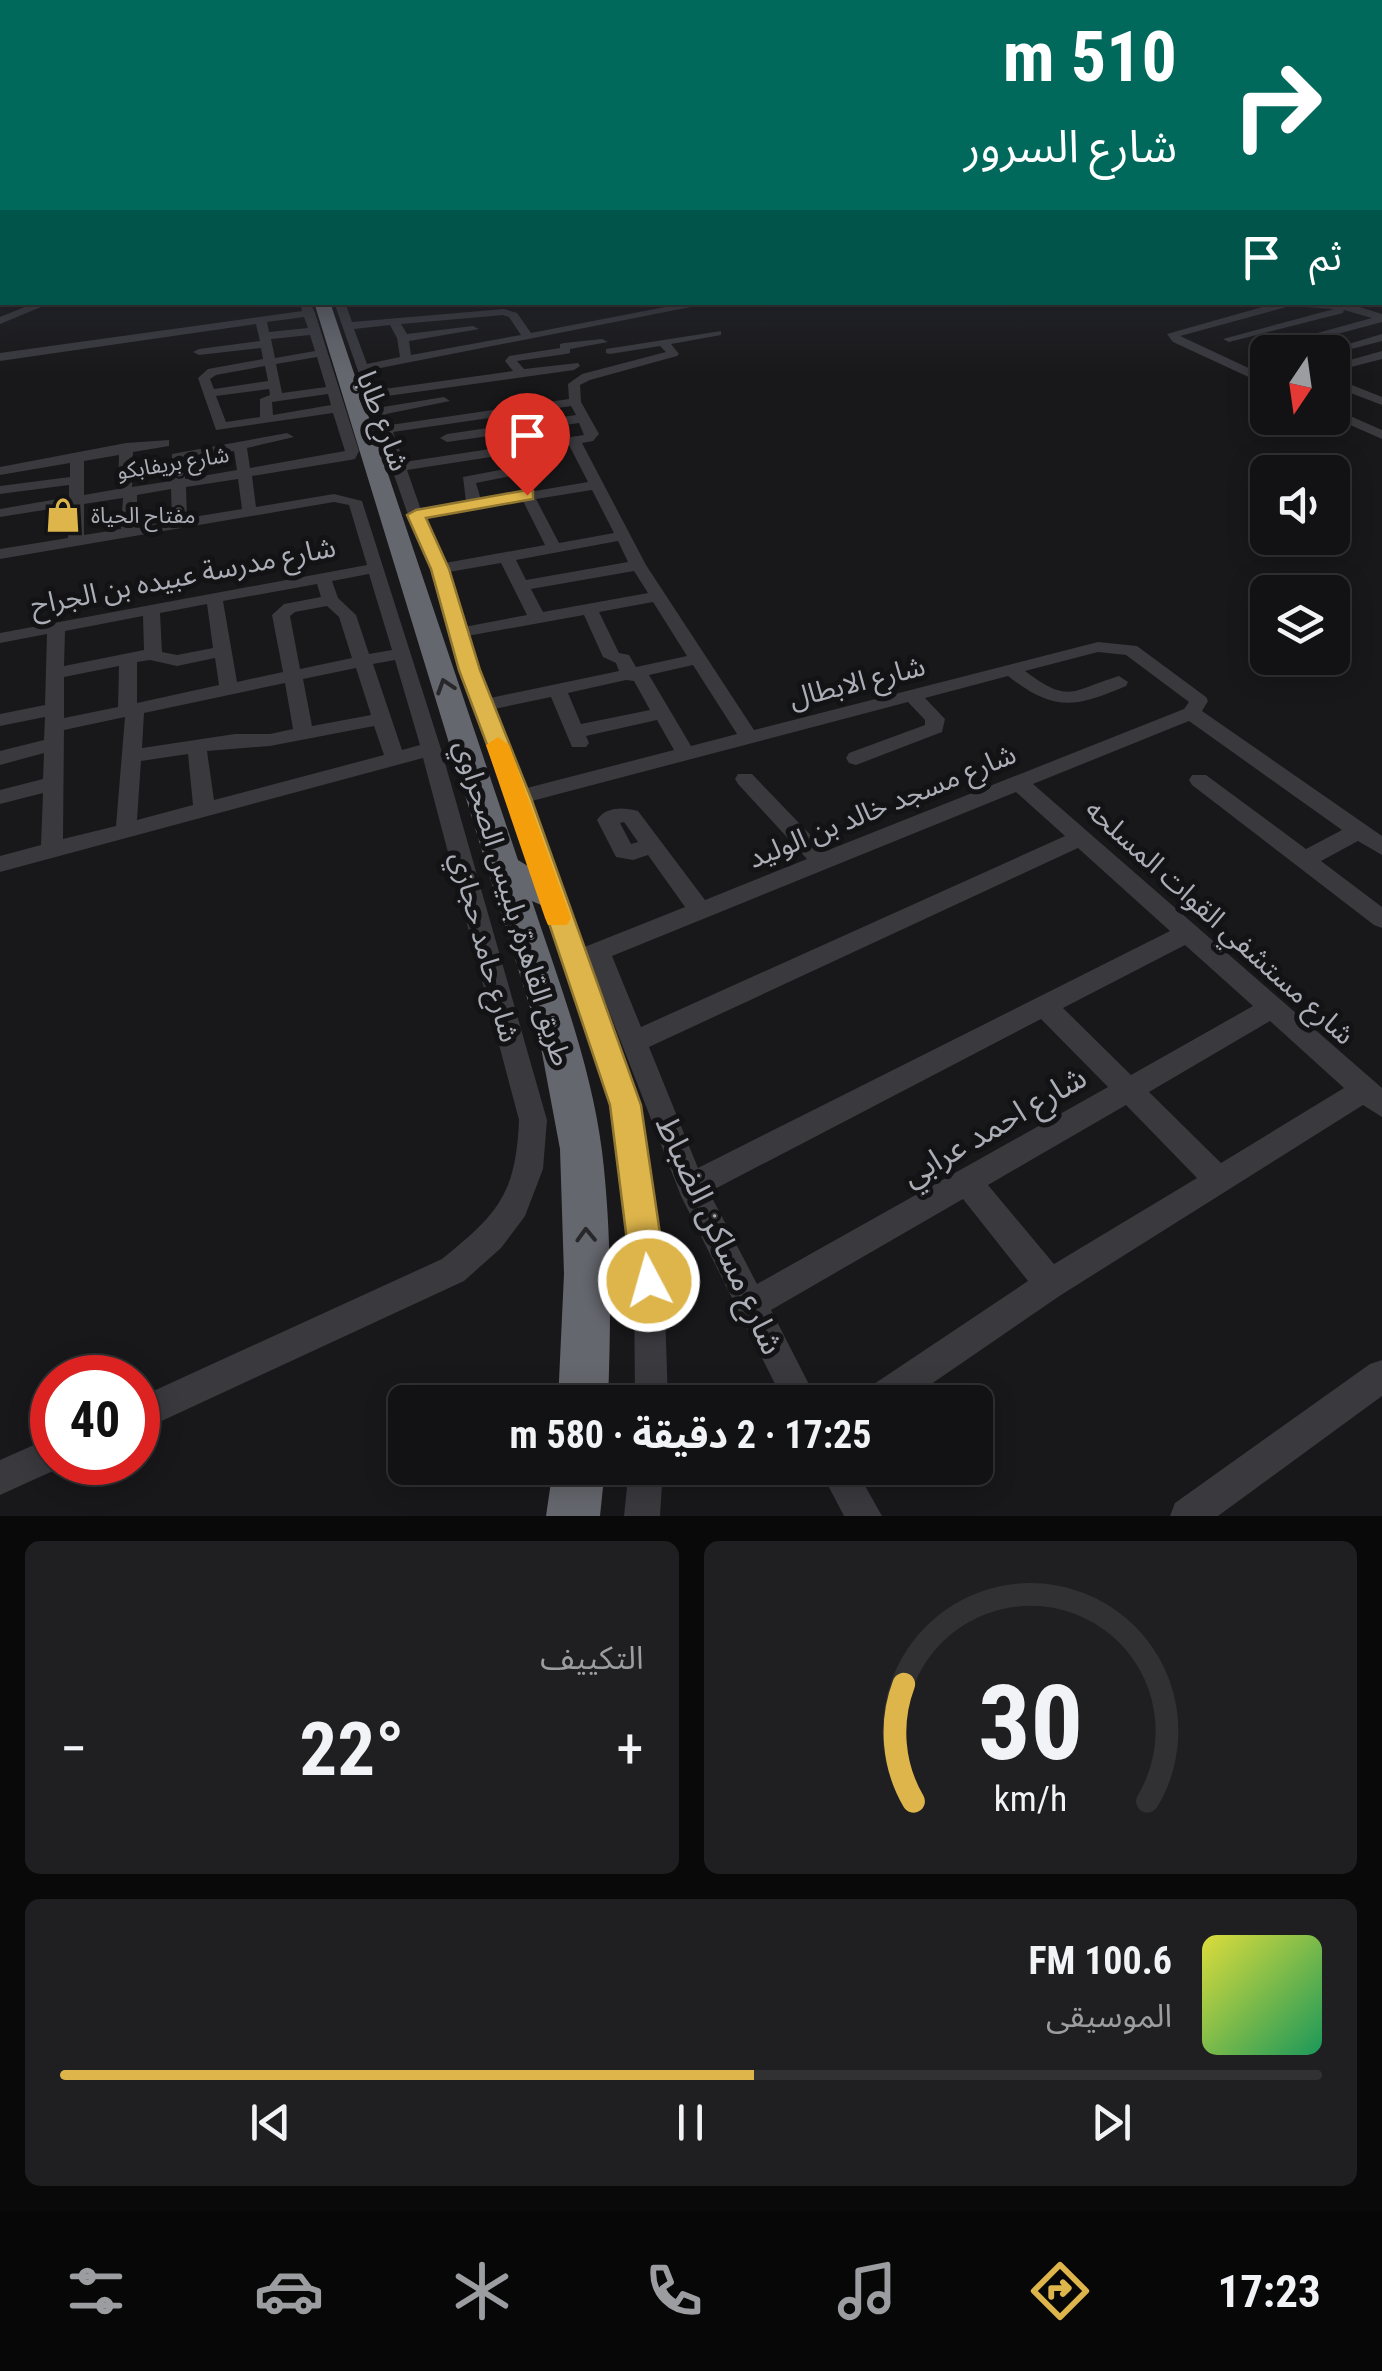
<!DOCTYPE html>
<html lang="ar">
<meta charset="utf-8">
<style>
body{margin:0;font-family:"Roboto Condensed","Noto Sans Arabic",sans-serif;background:#1f1f21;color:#f1f3f6;direction:rtl;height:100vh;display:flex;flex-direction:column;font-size:38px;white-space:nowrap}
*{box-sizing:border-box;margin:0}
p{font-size:32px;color:#9c9da0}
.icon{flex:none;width:55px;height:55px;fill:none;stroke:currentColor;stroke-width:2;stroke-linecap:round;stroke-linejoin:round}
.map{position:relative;height:1516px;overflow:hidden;direction:ltr}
.side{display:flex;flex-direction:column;gap:25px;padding:25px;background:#0a090a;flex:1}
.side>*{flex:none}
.banner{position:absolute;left:0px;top:0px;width:1382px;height:305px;box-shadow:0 5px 25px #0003,0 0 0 2px #313133;direction:rtl;background:#00695c;color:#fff;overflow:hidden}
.needle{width:65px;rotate:193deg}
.controls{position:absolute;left:1250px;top:335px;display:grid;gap:20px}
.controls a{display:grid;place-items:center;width:100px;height:100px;border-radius:15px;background:#121113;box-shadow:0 5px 25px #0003,0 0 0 2px #313133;font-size:50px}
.speed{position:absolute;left:30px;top:1355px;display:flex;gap:20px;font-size:50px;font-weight:700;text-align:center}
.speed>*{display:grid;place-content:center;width:130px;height:130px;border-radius:50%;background:#121113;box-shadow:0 5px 25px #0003,0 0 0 2px #313133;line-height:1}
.speed .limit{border:15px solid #d22;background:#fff;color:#111}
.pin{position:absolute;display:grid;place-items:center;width:85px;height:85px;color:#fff;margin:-102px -42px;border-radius:50% 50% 50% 0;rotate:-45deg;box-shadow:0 0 10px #0007}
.pin .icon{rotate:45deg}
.me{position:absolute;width:110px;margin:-55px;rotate:354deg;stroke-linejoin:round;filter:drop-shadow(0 0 8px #0008)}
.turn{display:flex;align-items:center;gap:35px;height:210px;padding:0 40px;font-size:45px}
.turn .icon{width:130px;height:130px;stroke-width:2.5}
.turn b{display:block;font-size:70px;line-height:85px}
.then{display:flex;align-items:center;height:95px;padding:0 40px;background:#0003;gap:20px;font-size:38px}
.big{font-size:75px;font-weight:700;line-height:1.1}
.side .widget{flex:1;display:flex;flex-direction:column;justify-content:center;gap:15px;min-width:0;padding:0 35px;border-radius:15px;background:#1f1f21}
.side .dial{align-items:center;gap:0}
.dial svg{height:260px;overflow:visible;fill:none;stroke:#313133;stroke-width:7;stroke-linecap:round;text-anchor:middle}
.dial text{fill:#f1f3f6;stroke:none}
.song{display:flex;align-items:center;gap:30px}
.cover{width:120px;height:120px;border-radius:15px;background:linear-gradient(135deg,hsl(60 70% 55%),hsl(150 70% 35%))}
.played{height:10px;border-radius:5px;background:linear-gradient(90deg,#ddb54b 55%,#313133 55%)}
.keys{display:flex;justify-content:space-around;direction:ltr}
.heat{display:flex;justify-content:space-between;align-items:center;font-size:55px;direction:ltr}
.side .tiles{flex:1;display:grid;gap:25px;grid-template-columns:1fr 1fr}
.widget:last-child{grid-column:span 2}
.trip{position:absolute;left:388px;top:1385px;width:605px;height:100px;border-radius:15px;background:#121113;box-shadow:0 5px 25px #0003,0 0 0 2px #313133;font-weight:700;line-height:100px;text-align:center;direction:rtl}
.dock{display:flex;height:160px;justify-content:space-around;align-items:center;background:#070708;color:#9c9da0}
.dock .icon{width:70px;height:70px}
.dock .on{color:#ddb54b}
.dock b{font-size:45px;color:#f1f3f6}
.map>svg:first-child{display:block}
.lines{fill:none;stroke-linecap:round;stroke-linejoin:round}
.minor{fill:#39393e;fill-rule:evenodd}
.highway{fill:#65676e;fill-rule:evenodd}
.oneway{stroke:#28272a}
.route{fill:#ddb54b;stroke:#907631;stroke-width:2.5}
.slow{fill:#f59e0b}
.labels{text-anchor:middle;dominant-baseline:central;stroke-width:10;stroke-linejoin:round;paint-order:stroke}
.far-street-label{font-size:22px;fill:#abaeb7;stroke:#131214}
.far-poi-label{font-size:22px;fill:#abaeb7;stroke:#131214;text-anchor:start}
.street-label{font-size:28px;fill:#abaeb7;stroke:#131214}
.near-street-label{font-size:32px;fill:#abaeb7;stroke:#131214}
</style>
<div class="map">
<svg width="1382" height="1516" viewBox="0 0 1382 1516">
<rect width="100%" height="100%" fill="#181719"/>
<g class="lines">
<path class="minor" d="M1380 278H1382V285H1380Z
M37 302H53L0 324V317Z
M300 302H310L315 313 359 451 355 459 350 460 252 476 256 507 334 494 362 501 441 749 547 1120 543 1169 525 1216 501 1248 464 1281 138 1432V1398L442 1259C498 1214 516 1194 519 1120L423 758 0 872V856L41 845 43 793 0 804V790L43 779 44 753 0 765V751L44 740 45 717 0 726V714L45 705 47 634 0 643V633L367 565 349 505 334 502 0 559V549L68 538 69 506 0 517V509L69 497V485L0 494V486L70 477V463L0 475V467L126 443 169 440V446L133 452 132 487 171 481 172 454 287 433 294 437 247 448 250 468 345 451 333 413 216 430 198 378 208 369 263 359 261 348 199 355 193 352 199 349 260 341 256 324 0 361V353L302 311ZM304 317 308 328 269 332 267 322ZM310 335 315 351 275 358 271 339ZM317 357 326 387 282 393 276 364ZM265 366 268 381 214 389 210 379 216 375ZM269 389 270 395 260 399V417L226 422 216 396ZM328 394 331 405 273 415 272 402ZM234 451 237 470 185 479 184 460ZM119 455 118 489 84 495V461ZM238 479 242 509 187 518 186 487ZM171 489 172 521 137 526V495ZM123 498 121 529 84 535V504ZM369 574 392 650 369 654 356 615 338 598 332 581ZM317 584 321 597 284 604 272 615 283 672 237 682 223 601ZM207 604 213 648 177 655 162 652 160 613ZM327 606 339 617 352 658 300 669 290 616 295 612ZM143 616 144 650 64 666 65 631ZM215 658 219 685 137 703V662L150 660 177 666ZM395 660 420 745 402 750 373 664ZM119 666 118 707 64 718V677ZM356 668 371 715 312 726 303 679ZM285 683 293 729 270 734H235L142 748 144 713ZM125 717 116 826 63 839 64 730ZM374 726 384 755 214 800 207 751 270 746ZM188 754 193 805 137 820 141 761Z
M334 302H345L352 322 504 309 517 313 531 333 691 302H716L370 370 377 390 513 371 505 361 509 356 560 348V344L564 343 602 339 608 342 570 349V353L566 354 517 361 524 369 578 363 580 366 574 370 380 397 383 407 444 397 450 401 386 414 390 425 569 399 568 384 582 374 666 352 660 346 610 354 606 353V349L721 331V335L671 344 679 354 677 356 590 380 580 385 581 402 599 434 593 441 582 443 646 565 754 730 1098 642 1137 646 1206 697 1208 701 1202 711 1382 836V855L1358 841 1321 861 1382 907V928L1374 925 1192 785 1189 780 1192 775H1206L1306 849 1342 830 1189 721 1033 784 1382 1088V1117L1363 1105 1061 1295 905 1402H861L865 1390 1028 1281 963 1199 771 1310 818 1402H784L681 1196 591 965 588 966 640 1105 664 1281 668 1402H635L634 1281 612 1105 473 706 448 633 432 569 408 515ZM503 315 509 317 521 335 411 355 409 341 479 329 473 326 407 334 401 324ZM390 325 397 338 400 357 367 364 354 329ZM571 406 576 415 447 434 440 438 447 442 579 423 584 435 404 462 393 432ZM569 445 588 482 481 500 476 483 536 471 538 468 531 464 463 477 466 502 421 510 407 470ZM592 490 614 533 559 543 536 499ZM523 501 545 545 445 563 425 518ZM618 541 628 562 526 580 516 560ZM501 563 527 615 464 627 449 572ZM634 571 648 593 543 612 531 589ZM653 602 687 656 636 667 629 655 619 653 599 612ZM584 615 603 657 616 663 619 671 490 698 467 636ZM1098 652 1126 655 1189 702 1184 709 826 851 752 774H738L735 779 738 784 807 859 705 900 638 811C624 807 606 806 597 820L616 857 633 860 648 855 685 907 582 948 528 802 908 702 925 720V725L849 753 846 758 849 763 856 765 942 732 945 719 925 698 1008 676C1054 712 1074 708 1126 686L1128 682 1119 676C1072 690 1070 705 1025 671ZM693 665 737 734 691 746 649 675ZM626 680 634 681 650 710 581 724 568 693ZM551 697 572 747H586L589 743 586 736 657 720 674 750 523 789 494 709ZM1016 792 1065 836 641 1027 612 956ZM624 822 638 842 631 844 620 823ZM1078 848 1170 931 698 1168 649 1047ZM1185 945 1253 1006 1131 1075 1063 1008ZM1041 1019 1108 1087 757 1284 709 1192ZM1270 1021 1344 1088 1221 1163 1149 1092ZM1126 1105 1197 1178 1054 1264 988 1185Z
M1280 302 1350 304 1382 314V322L1259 355 1253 352 1255 350 1372 318 1344 310 1343 313 1229 342 1223 339 1334 309 1290 306 1180 336 1268 377V386L1173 342 1167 334Z
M1382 334V341L1332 354 1322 352Z
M1382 351V359L1332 372V365Z
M1332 377 1382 397V405L1332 386Z
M1332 408 1382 430V439L1332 417Z
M1382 1360V1396L1218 1516H1170L1175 1503 1370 1364Z
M52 1437V1462H66L64 1466 0 1495V1460Z
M629 1468H663L660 1516H624Z
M819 1468H855L882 1516H844Z"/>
<path class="highway" d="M2 205V213L0 214V206Z
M0 229H2V242H0Z
M314 302H330L518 860 562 887 567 896 562 905 550 909 532 901C559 982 591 1065 602 1151 612 1233 611 1319 608 1402H558L564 1274 560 1149 539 1037Z
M553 1468H605L600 1516H546Z"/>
</g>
<defs><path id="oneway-chevron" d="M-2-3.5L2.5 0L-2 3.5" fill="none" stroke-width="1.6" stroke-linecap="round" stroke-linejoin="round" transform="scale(2.5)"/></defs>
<g class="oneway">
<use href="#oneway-chevron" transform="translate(445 686) rotate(-108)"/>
<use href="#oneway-chevron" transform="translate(586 1235) rotate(-92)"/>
</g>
<linearGradient id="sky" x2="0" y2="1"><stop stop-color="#0d0d0e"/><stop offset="0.43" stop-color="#373c49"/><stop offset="1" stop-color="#373c49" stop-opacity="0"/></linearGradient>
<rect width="1382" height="374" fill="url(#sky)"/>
<path class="route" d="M527 490 533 491V499L426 518 449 569 480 670 531 798 641 1105 667 1281 662 1294 649 1299 637 1294 632 1281 610 1105 507 798 459 670 431 569 407 515 416 510Z"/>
<path class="slow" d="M498 737 509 745 571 918 567 925H548L545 918 486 745Z"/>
<defs>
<symbol id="shop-bare" viewBox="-9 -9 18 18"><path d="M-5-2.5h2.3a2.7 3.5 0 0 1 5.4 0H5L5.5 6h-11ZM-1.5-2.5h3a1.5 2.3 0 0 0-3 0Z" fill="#ddb54b" stroke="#131214" stroke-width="2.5" paint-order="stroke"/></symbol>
</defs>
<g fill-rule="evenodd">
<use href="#shop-bare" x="38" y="490" width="50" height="50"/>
</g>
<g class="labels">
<g class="far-street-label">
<text transform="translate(173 463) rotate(-9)">شارع بريفابكو</text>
</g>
<g class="far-poi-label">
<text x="91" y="515">مفتاح الحياة</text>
</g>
<g class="street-label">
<text transform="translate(383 421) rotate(70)">شارع طابا</text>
<text transform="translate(183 576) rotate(-11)">شارع مدرسة عبيده بن الجراح</text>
<text transform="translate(857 682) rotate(-14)">شارع الابطال</text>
<text transform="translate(882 806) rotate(-22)">شارع مسجد خالد بن الوليد</text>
<text transform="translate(513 903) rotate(73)">طريق القاهرة, بلبيس الصحراوي</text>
<text transform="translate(1220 922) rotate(42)">شارع مستشفي القوات المسلحه</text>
<text transform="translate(485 947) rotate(75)">شارع حامد حجازي</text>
</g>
<g class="near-street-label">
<text transform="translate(994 1126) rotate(-30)">شارع احمد عرابي</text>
<text transform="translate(720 1235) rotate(65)">شارع مساكن الضباط</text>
</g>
</g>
</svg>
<div class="controls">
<a><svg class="needle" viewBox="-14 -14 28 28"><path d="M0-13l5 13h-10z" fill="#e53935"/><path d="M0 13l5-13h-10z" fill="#9c9da0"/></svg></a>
<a><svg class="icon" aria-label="sound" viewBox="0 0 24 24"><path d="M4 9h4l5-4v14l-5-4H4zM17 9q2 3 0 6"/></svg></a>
<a><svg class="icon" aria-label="layers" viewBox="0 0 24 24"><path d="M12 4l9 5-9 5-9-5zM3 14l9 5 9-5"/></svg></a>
</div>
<div class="speed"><div class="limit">40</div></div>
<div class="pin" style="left:527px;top:495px;background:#d93025"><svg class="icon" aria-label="arrive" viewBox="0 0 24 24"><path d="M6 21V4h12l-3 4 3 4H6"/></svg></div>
<svg class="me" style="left:649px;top:1281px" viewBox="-20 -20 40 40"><circle r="17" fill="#ddb54b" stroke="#fff" stroke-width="3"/><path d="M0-11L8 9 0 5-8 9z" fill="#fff"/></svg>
<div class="trip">17:25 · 2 دقيقة · 580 m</div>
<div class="banner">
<div class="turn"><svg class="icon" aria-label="right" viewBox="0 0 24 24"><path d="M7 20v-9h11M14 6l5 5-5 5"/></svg><div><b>510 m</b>شارع السرور</div></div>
<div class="then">ثم<svg class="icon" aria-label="arrive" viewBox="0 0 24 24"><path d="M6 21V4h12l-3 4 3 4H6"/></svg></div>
</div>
</div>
<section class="side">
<div class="tiles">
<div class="widget dial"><svg viewBox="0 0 100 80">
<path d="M14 69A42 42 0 1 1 86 69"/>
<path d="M14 69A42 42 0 0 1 11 33" stroke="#ddb54b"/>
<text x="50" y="56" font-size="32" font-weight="700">30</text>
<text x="50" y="72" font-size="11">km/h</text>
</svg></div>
<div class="widget"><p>التكييف</p>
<div class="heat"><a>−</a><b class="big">22°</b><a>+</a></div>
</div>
<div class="widget">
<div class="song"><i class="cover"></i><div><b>100.6 FM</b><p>الموسيقى</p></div></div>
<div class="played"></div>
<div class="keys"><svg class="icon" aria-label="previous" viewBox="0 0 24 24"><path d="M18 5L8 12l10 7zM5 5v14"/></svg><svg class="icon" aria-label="pause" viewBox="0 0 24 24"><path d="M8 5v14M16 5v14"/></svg><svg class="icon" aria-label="next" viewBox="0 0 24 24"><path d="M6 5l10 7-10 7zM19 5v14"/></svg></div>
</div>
</div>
</section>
<nav class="dock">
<b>17:23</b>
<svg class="icon on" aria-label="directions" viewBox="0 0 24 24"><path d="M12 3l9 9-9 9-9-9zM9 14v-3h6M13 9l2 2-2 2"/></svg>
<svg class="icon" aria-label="music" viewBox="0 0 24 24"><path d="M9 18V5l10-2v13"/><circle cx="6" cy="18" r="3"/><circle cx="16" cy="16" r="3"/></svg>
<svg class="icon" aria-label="phone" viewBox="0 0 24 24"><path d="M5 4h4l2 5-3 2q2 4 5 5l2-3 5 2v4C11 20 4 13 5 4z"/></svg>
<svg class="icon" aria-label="climate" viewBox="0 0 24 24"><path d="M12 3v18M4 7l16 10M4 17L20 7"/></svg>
<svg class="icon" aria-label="car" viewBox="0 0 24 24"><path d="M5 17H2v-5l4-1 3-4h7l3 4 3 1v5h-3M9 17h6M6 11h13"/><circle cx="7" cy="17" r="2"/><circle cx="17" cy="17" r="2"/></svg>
<svg class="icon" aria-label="filters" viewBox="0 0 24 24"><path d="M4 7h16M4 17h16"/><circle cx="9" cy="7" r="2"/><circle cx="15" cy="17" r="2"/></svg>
</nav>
